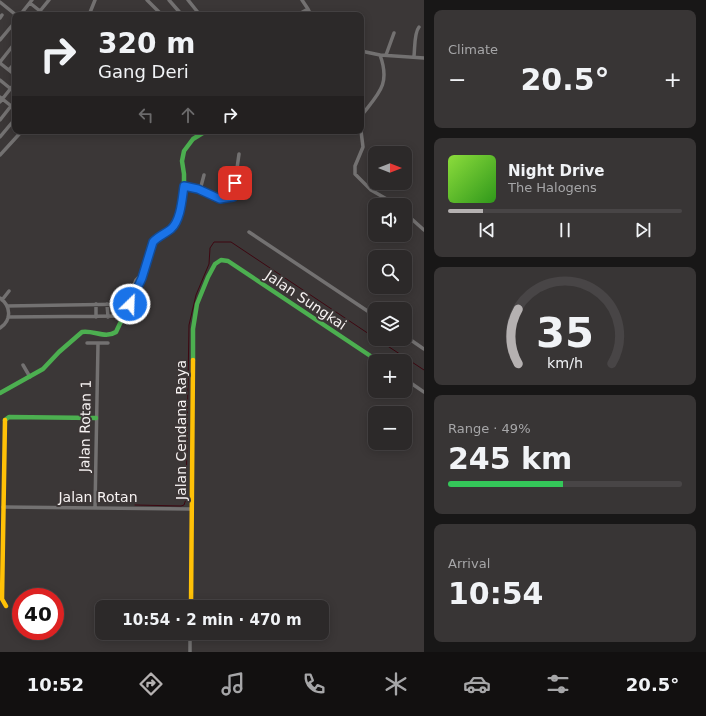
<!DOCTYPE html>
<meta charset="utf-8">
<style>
body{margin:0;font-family:"DejaVu Sans",sans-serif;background:#383535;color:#f1f3f6;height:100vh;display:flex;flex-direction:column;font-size:15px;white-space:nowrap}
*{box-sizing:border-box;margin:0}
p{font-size:13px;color:#a6a6a8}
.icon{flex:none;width:22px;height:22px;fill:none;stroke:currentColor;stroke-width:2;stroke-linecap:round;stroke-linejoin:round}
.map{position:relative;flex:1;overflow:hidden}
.drawer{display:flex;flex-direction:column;gap:10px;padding:10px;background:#181717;width:282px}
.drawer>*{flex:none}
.top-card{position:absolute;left:12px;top:12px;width:352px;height:122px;border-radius:8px;box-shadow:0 2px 10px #0003,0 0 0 1px #484546;background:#2c2929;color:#f1f3f6;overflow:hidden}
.needle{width:26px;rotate:90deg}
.buttons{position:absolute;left:368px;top:146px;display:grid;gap:8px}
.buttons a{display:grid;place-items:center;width:44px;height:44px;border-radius:8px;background:#2c2929;box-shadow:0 2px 10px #0003,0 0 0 1px #484546;font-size:20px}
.speed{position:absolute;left:12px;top:588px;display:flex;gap:8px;font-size:20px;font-weight:700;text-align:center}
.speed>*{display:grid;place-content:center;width:52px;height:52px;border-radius:50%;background:#2c2929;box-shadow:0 2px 10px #0003,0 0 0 1px #484546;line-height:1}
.speed .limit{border:6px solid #d22;background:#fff;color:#111}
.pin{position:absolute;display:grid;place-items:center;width:34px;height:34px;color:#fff;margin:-17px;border-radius:8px;box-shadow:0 2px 6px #0006}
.me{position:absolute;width:44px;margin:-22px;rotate:24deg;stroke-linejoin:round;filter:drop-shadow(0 0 3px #0008)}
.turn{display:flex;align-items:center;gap:14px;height:84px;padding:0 20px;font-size:18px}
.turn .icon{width:52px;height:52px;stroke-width:2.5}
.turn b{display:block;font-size:28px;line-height:34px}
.lanes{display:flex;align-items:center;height:38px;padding:0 20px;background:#0003;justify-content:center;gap:20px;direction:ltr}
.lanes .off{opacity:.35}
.big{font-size:30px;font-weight:800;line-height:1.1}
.drawer .tile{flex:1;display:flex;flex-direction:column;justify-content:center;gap:6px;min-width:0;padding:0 14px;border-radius:8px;background:#383535}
.drawer .dial{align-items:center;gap:0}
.dial svg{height:104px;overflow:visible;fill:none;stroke:#484546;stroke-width:7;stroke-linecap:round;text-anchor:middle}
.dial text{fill:#f1f3f6;stroke:none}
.song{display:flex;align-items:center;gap:12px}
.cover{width:48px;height:48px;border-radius:6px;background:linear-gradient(135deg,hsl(90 70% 55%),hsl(110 70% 35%))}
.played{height:4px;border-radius:2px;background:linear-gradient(90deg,#b5b1b1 15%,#484546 15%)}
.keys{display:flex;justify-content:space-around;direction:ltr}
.heat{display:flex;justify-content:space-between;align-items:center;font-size:22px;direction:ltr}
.charge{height:6px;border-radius:3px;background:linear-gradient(90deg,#34c759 49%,#484546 0)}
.trip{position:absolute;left:95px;top:600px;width:234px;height:40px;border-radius:8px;background:#2c2929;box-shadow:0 2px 10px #0003,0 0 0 1px #484546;font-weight:800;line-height:40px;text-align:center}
.dock{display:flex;height:64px;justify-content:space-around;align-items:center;background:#121010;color:#a6a6a8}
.dock .icon{width:28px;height:28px}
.dock .on{color:#b5b1b1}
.dock b{font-size:18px;color:#f1f3f6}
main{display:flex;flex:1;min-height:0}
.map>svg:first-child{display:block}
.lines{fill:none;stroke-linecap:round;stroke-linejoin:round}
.stream{stroke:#3e0711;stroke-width:1}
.street{stroke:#737171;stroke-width:3.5}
.fast{stroke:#4caf50;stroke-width:4.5}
.slow{stroke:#ffc107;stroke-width:4.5}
.route-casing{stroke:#114b97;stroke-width:10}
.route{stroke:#1a73e8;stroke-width:7}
.labels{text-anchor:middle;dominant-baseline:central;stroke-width:4;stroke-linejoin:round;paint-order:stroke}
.street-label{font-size:14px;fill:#f6f2f2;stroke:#3c3636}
</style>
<main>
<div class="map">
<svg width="424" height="652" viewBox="0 0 424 652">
<rect width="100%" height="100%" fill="#3b3737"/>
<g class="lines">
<path class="stream" d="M377 339 424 370
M135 505 181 506 184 505 186 499 189 325 196 295 209 264 210 248 214 242H231L375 338"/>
<path class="street" d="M147 0 162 15
M169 0 182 15
M188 0 200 15
M0 2 16 15
M30 3 45 15
M308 9 311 15
M40 11 49 0
M20 15 32 0
M89 15 95 0
M297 15 308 9 302 0
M0 18 2 15
M0 40 15 22
M361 51 380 55C391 85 378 94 361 116
M380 55 424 58
M386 55 394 33
M414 56C415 48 414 33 419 27
M0 62 15 43
M0 63 15 75
M9 70 15 63
M0 80 11 89
M0 97 15 109
M0 102 15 83
M0 120 11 106
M361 131 363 147 355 166V174L371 190 397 205
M0 137 15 119
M0 155 22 131
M184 186 198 189 220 199 233 197 239 154
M200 190 204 175
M405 213 424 230
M249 232 375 316
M0 298C11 306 12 320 0 328
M2 300 9 291
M96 304V317
M107 304 108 317
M126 304 136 280 138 278 142 277
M7 306 130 304
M8 317 124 316
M405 336 424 349
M87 343H108
M23 365 30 377
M405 379 424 392
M3 507 191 509
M95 508 98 344
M190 652V633"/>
<path class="fast" d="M193 360V329L197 304 208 277 215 264 221 260 228 261 378 361
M0 393 43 369 59 352 82 332C94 330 105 339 116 332L142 277 153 242 172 228 178 217 184 188V174L182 161 184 151 193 139 206 131
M5 420 9 417 96 418"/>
<path class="slow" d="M5 420 2 599 6 606
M191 607 193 360"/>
</g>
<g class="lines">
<defs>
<path id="route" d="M130 304 142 278 153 242C158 236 165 234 171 229 181 220 182 199 184 186L198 189 220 199 233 197 235 183"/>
</defs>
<use href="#route" class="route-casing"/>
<use href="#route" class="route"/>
</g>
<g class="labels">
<g class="street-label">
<text transform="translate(306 300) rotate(34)">Jalan Sungkai</text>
<text transform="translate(85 426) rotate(-89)">Jalan Rotan 1</text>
<text transform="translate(181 430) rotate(-90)">Jalan Cendana Raya</text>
<text x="98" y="497">Jalan Rotan</text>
</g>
</g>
</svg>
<div class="buttons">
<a><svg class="needle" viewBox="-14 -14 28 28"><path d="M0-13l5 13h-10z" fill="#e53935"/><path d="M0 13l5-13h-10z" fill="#a6a6a8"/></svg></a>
<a><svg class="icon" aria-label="sound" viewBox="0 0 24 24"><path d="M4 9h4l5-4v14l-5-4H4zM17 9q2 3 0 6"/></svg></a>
<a><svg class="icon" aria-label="search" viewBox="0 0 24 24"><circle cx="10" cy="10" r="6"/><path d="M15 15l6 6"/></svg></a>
<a><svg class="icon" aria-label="layers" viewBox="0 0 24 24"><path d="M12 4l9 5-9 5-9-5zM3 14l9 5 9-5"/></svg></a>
<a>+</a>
<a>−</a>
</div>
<div class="speed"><div class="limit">40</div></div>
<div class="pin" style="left:235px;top:183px;background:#d93025"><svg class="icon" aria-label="arrive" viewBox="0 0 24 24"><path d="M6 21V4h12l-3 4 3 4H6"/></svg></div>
<svg class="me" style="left:130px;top:304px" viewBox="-20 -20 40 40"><circle r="17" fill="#1a73e8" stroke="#fff" stroke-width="3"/><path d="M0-11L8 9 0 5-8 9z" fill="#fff"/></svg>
<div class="trip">10:54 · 2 min · 470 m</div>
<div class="top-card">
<div class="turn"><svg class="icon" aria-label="right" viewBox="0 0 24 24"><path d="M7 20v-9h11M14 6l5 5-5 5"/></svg><div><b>320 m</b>Gang Deri</div></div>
<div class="lanes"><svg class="icon off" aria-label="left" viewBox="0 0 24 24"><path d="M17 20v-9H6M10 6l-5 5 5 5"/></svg><svg class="icon off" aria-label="ahead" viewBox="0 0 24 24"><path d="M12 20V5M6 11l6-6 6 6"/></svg><svg class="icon" aria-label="right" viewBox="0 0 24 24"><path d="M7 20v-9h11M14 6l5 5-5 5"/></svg></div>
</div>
</div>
<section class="drawer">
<div class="tile"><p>Climate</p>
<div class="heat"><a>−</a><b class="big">20.5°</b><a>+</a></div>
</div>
<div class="tile">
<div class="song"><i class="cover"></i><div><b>Night Drive</b><p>The Halogens</p></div></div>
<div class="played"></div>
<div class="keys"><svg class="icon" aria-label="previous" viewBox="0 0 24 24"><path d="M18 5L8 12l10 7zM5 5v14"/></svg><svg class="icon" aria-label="pause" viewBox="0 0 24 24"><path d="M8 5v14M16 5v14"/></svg><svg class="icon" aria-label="next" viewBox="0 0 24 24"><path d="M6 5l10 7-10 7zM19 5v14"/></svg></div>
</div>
<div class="tile dial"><svg viewBox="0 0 100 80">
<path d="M14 69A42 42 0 1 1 86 69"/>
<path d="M14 69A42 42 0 0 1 14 27" stroke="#b5b1b1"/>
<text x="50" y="56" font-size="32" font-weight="700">35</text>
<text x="50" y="72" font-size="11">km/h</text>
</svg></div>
<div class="tile"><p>Range · 49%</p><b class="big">245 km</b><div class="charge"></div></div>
<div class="tile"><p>Arrival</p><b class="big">10:54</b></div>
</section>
</main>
<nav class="dock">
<b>10:52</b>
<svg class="icon on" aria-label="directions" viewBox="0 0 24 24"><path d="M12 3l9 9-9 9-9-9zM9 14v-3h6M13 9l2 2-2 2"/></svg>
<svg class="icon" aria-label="music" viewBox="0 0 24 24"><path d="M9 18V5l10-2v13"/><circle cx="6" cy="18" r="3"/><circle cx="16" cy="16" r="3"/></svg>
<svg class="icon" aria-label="phone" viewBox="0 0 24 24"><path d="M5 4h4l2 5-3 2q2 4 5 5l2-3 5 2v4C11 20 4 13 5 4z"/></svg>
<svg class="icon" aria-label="climate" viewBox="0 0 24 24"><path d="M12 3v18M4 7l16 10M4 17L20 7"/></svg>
<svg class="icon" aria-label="car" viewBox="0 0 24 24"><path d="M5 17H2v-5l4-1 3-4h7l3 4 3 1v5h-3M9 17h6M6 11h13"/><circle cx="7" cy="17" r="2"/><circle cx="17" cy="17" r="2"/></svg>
<svg class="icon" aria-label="filters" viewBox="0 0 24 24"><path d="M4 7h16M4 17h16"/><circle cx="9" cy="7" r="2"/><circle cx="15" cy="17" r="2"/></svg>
<b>20.5°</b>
</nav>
